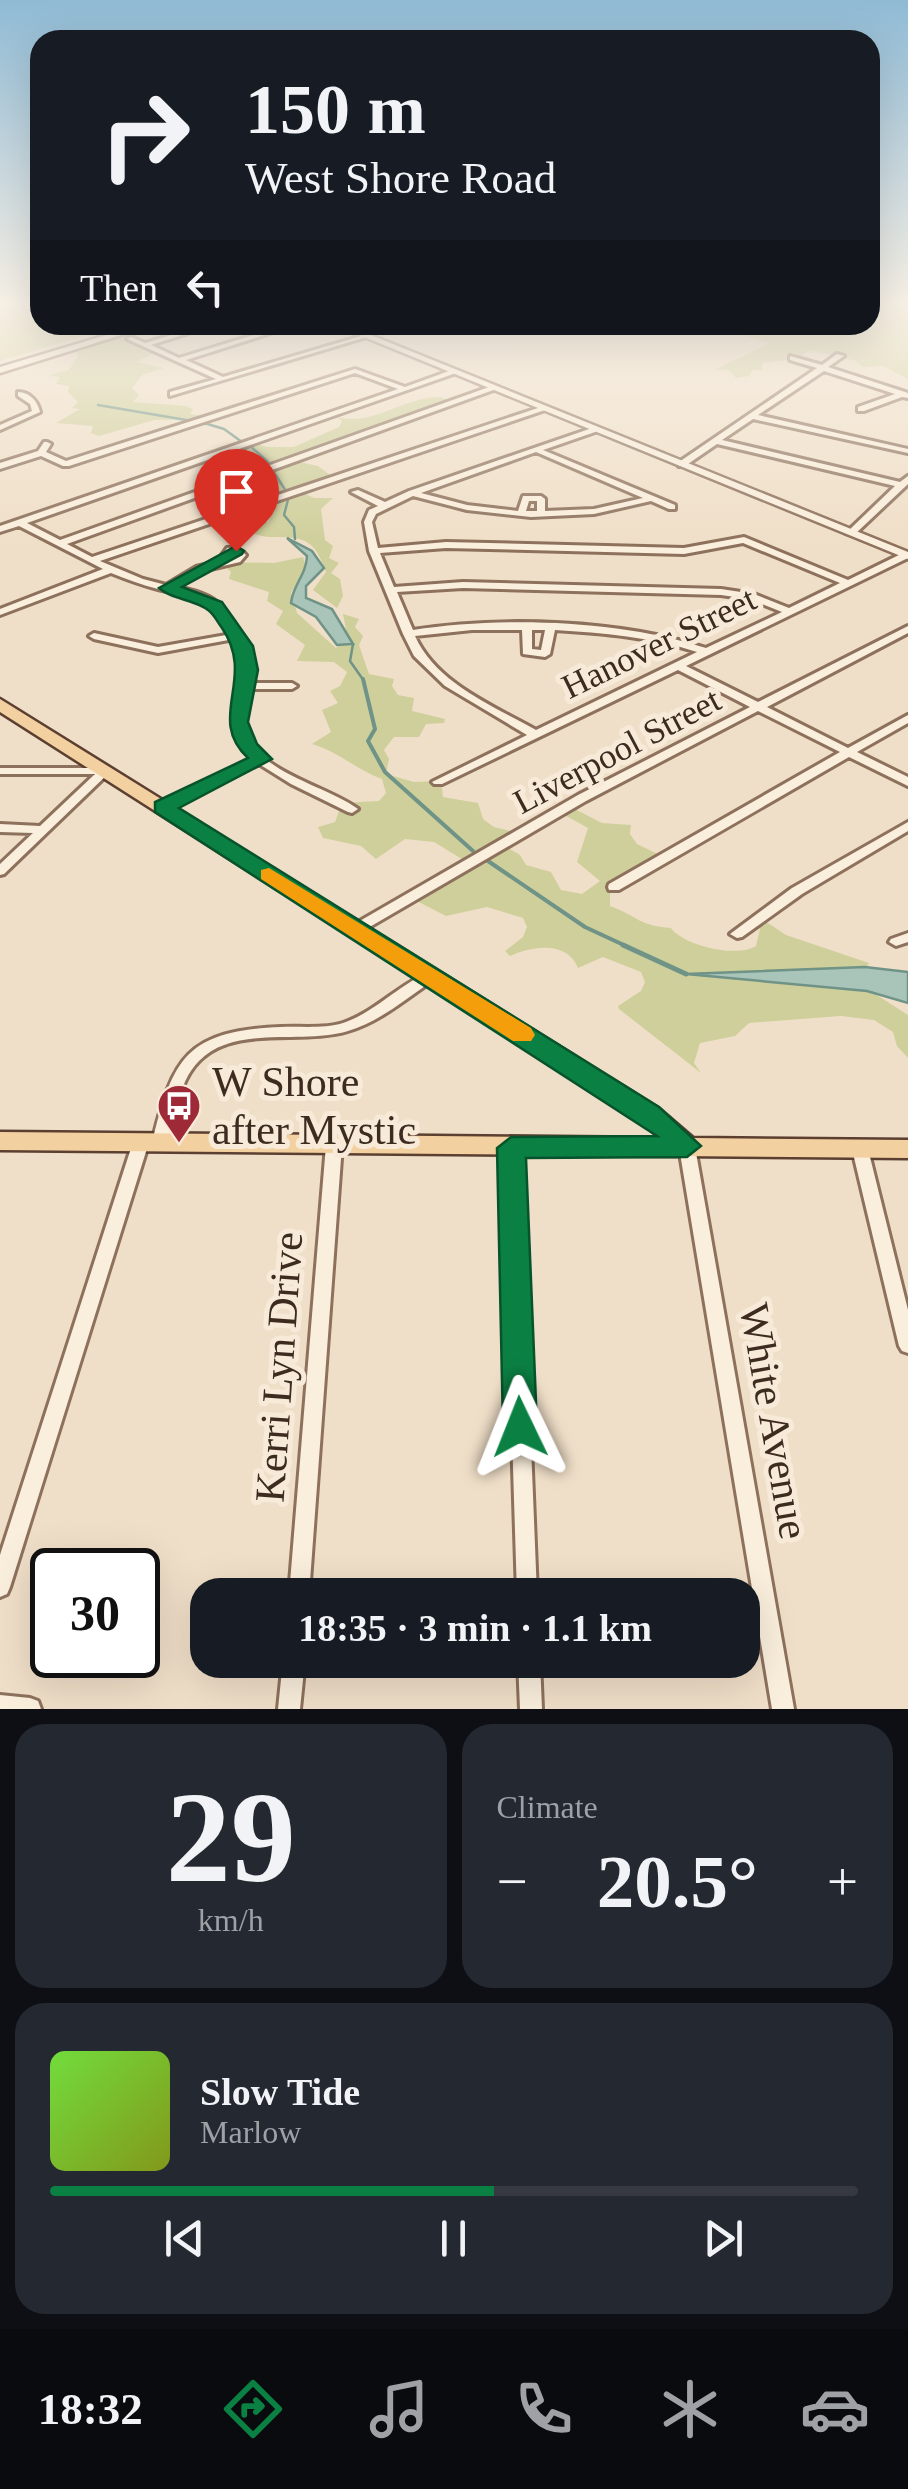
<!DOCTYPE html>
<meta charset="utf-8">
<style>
body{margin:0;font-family:"Times New Roman",serif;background:#242831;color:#f1f3f6;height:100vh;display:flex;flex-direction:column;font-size:38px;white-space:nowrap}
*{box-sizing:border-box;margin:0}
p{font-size:32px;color:#9ea1a6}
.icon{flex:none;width:55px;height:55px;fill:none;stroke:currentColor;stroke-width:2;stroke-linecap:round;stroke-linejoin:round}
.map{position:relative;height:1709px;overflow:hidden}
.drawer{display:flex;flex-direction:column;gap:15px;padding:15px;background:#0d0f14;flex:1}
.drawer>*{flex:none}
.top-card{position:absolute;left:30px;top:30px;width:850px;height:305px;border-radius:30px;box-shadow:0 10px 40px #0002;background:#171b24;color:#f1f3f6;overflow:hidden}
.speed{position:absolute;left:30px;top:1548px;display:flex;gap:20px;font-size:50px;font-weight:700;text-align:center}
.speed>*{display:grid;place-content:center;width:130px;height:130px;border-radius:50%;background:#171b24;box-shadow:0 10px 40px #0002;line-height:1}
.speed .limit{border:5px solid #111;border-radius:15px;background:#fff;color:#111}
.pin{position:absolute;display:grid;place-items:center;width:85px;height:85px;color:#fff;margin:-102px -42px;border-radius:50% 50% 50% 0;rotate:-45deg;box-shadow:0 0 10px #0007}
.pin .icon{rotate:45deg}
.me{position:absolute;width:110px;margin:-55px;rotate:358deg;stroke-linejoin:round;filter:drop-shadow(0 0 8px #0008)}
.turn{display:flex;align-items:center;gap:35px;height:210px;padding:0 50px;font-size:45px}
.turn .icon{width:130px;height:130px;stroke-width:2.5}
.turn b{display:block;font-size:70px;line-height:85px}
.then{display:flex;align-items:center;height:95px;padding:0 50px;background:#0003;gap:20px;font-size:38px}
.big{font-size:75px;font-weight:600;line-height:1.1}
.drawer .widget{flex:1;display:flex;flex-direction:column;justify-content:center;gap:15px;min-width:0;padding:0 35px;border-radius:30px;background:#242831}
.drawer .dial{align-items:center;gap:0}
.dial b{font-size:130px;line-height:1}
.song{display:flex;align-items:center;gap:30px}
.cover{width:120px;height:120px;border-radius:15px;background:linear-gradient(135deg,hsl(100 70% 55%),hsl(70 70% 35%))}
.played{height:10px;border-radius:5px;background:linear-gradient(90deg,#0b8043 55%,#363941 55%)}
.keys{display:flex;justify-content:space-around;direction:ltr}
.heat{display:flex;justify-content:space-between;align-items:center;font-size:55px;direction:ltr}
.drawer .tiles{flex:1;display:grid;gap:15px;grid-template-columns:1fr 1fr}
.widget:last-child{grid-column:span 2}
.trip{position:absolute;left:190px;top:1578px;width:570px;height:100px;border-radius:30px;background:#171b24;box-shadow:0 10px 40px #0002;font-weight:600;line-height:100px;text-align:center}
.tab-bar{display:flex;height:160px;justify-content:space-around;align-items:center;background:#090b0e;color:#9ea1a6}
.tab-bar .icon{width:70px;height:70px}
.tab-bar .active{color:#0b8043}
.tab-bar b{font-size:45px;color:#f1f3f6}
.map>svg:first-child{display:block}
.green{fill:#cfcf9b}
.water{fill:#a9c4b9;stroke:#6f9386;stroke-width:2.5}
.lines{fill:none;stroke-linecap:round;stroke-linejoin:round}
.stream-far2{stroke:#6f9386;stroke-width:2.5}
.stream-far1{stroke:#6f9386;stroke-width:4}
.stream{stroke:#6f9386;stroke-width:5}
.minor-casing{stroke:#8d715c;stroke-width:6}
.tertiary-casing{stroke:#8d715c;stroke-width:5}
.primary-casing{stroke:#5b3f30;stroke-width:5}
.minor{fill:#faeedc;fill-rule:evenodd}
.tertiary{fill:#faeedc;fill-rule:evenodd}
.primary{fill:#f3d0a0;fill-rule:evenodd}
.route{fill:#0b8043;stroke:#07532c;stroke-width:2.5}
.slow{fill:#f59e0b}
.labels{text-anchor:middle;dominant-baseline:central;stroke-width:10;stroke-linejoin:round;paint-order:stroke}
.street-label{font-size:35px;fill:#3d2b20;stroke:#f7ead8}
.near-poi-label{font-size:42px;fill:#3d2b20;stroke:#f7ead8;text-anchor:start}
.near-street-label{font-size:42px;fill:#3d2b20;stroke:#f7ead8}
</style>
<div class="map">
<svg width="908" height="1709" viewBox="0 0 908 1709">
<rect width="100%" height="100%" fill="#f0dfc8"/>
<path class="green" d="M40 304V325H121L0 361V306Z
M870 304H908V379L883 366 862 367 856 361 810 350 796 359 762 363 763 370H753L749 376 736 378 730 371 716 369 770 343 707 325H870Z
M129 331 138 335 134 339 158 351 137 362 164 368 142 375 132 388 139 395 133 402 186 406 193 409 190 414 204 416 202 419 154 420 99 436 91 433 93 426 56 423 80 409 72 408 78 402 68 392 69 386 56 384 60 377 49 375 69 370 78 356 75 347Z
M441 397 453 402 295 461 318 466 334 478 299 491 314 498H333L321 509 325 540 333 546 329 558 339 563 331 573 340 579 343 596 337 608 313 590 326 572C314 538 304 537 270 537 260 537 249 531 238 530L239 525 268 522 273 511 241 500 257 489 239 480 256 472 215 454 252 442 267 447H294L339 427 342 421 337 417C374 427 403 396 441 397Z
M303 557 306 567 291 593 297 613 336 648 348 639 343 614 359 619 355 627 363 636 359 645 369 674 394 679 392 686 398 695 414 698 412 711 445 719 444 723 426 724 419 737H394L384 750 389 759 386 774 414 782 441 781 443 797 478 803 483 819 494 827 518 833 501 844 520 855 526 865 551 872 561 890 582 894 600 881 577 862 588 828 559 812 569 806 602 823 631 825 630 834 637 844 666 858 610 891V906C640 917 636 925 671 928 684 946 737 958 756 946L760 929 756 923 762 919 786 935 869 963 858 983 908 1015V1058L897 1046 893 1032 874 1020 841 1016 749 1023 735 1036 700 1043 694 1063 701 1073 619 1009 618 1006 641 991 645 982 641 972 603 957 578 968C567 940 531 946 510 956L505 951 523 937 527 927 523 918 487 907 446 916 409 897 465 861 434 842 405 839 376 859 361 846 323 838 318 827 335 822 342 803 379 801 386 793 382 779C357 770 339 752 312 744L331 732 322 710 338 703 330 691 340 686 347 672 334 662 297 661 305 645 276 624 283 611 267 601 269 592 229 579 231 572 221 562 274 563Z"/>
<path class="water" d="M287 538 312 551 324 568 306 586V598L332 609 353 644 337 645 316 617 291 603C293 584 306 576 307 556Z
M865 967 908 972V1003L867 991 686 974Z"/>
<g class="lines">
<path class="stream-far2" d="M98 405 192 421
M201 422 224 429 242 442
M249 445 267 461 289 496 284 515 294 527 295 539
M353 644 350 661 364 681"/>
<path class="stream-far1" d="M363 679 375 729 368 741 385 772 473 851
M485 859 585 927 628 947"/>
<path class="stream" d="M623 945 686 974"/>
<defs>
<path id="minor" d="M204 325H214L151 345 179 358 286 325H296L186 360 223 377 365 335 370 336 170 396V392L216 379 127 339 131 337 145 343Z
M837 354 844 356 828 367 908 393V398L902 397 864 411H858V407L895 394 824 371 758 415 908 449V453L753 419 722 440 900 482 908 476V484L854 535 846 533 895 486 717 444 685 466H679V462L817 368 790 360V356L822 365Z
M355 369 405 387 452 370 459 372 27 523 60 540 492 386 499 388 67 544 92 557 541 407 548 409 100 561 143 579 166 585 196 567 217 562 227 548C233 547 242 550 246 555L240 562 202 571 177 587C187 589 199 592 209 597 217 601 222 607 227 613 245 635 252 655 249 683H292L297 686 292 689H247C244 702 241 716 245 729 256 773 326 785 358 809L352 813 348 812 291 784 259 764 167 810H159L157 807 159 804 253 759C210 715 254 684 234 639L158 653 94 639 89 636 94 633 158 647 232 634C212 600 193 597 158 589 142 585 126 579 111 573L0 615V609L103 569 19 526 0 532V526L398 389 355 373 69 466H63L41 456 0 469V463L38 451 44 442H47L51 444 46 452 66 461Z
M18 392C30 392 38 402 40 412L0 430V425L32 411 30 404 18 396Z
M595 427 599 429 598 431 543 450 675 505V509H669L651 501 594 514 531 517 467 510 413 496 376 514 372 522 378 548 446 542 684 548 744 537 848 580 903 553H908V558L686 666 758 702 908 626V633L767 707 848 748 908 715V723L857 752 908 777V786L849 757 619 890H609L608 887 609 884 840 752 758 711 586 801 361 932H351L349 929 351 926 578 795 750 707 678 670 442 784H434L432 782 527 735 445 686 414 656 403 634 369 551 364 522 369 510 378 506 351 492 358 490 385 502 409 491ZM536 452 643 498 594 509 545 511V499L541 496H523L518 511 467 505 421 493ZM529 501H537V511H526ZM743 543 840 583 789 608 754 594 721 589 463 582 394 587 380 553 446 548 684 554ZM463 588 721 595 749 599 782 612 706 648C620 620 502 616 413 630L397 592ZM472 630H522L523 654 545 657 550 654 555 630C603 633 651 637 697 652L536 730C493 706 436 683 415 636ZM532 630H545L541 650 532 649Z
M0 768H105L111 771 4 874 0 875V864L33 833 0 832V824L40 826 95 774H0Z
M908 822V831L802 894 742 937 737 938 730 934 792 888Z
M908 933V942L896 946 889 942 891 939Z
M430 972 435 973 437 976 435 979C407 998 381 1021 348 1031 303 1045 235 1024 199 1061 176 1084 177 1119 166 1147L160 1149 154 1147 152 1143C173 1057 187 1031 281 1027 301 1026 323 1029 343 1023 376 1012 399 984 430 972Z
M141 1136 147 1138 149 1142 10 1587 7 1594 0 1597V1555L133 1142 135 1138Z
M334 1139 340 1141 342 1145 309 1595H289L326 1145 328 1141Z
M511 1141 517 1143 519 1147 537 1595H517L503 1147 505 1143Z
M687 1141 693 1143 695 1147 794 1709H772L679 1147 681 1143Z
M860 1143 866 1145 868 1149 908 1310V1353L902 1351 899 1346 852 1149 854 1145Z
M283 1660H305L300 1709H278Z
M518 1660H540L542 1709H520Z
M0 1695 30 1698 38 1701 41 1709H0Z"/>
<path id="tertiary" d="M140 325H153L0 373V367Z
M335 325H346L908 552V559Z"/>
<path id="primary" d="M0 699 658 1108 693 1138 908 1140V1158L0 1150V1132L660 1138 640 1120 0 712Z"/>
</defs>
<use href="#minor" class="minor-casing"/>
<use href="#tertiary" class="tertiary-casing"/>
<use href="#primary" class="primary-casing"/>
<use href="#minor" class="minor"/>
<use href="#tertiary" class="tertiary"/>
<use href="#primary" class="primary"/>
</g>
<linearGradient id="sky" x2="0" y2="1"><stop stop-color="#8fbad5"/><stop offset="0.56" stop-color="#f8f1e6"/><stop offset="1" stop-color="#f8f1e6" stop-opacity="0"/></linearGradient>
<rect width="908" height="543" fill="url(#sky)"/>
<path class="route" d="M236 546 244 551 242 554 182 587 222 602 253 646 258 670 248 722 257 744 272 759 179 808 659 1107 701 1146 687 1157 526 1158 537 1427 532 1437 520 1442 508 1437 503 1427 497 1148 511 1137 657 1136 155 812V802L248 758C205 718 257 679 222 628 218 623 214 614 208 610 194 599 172 600 159 588Z"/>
<path class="slow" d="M269 868 531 1028 535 1035 531 1041H513L261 879V870Z"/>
<defs>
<symbol id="bus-pin" viewBox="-11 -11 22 30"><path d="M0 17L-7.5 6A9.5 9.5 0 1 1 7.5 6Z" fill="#9e2a38" stroke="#f7ead8"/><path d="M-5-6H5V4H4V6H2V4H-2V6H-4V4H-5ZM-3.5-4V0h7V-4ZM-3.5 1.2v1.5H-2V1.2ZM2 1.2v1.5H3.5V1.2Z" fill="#fff"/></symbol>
</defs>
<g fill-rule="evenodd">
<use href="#bus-pin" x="154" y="1081" width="50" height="68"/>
</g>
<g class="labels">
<g class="street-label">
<text transform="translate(659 643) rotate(-26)">Hanover Street</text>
<text transform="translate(617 751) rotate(-28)">Liverpool Street</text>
</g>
<g class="near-poi-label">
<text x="212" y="1082">W Shore<tspan x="212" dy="48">after Mystic</tspan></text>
</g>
<g class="near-street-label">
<text transform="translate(279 1367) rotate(-86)">Kerri Lyn Drive</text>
<text transform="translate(774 1421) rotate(80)">White Avenue</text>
</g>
</g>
</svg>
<div class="speed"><div class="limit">30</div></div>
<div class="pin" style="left:236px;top:551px;background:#d93025"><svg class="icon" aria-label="arrive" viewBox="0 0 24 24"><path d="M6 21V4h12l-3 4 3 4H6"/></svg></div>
<svg class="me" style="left:520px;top:1427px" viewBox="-20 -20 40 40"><path d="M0-17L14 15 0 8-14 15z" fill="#0b8043" stroke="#fff" stroke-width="4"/></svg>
<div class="trip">18:35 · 3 min · 1.1 km</div>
<div class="top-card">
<div class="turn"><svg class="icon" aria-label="right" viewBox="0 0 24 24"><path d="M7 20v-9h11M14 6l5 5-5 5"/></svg><div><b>150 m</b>West Shore Road</div></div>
<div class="then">Then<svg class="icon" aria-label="left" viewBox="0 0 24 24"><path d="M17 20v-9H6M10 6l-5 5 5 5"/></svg></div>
</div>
</div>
<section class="drawer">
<div class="tiles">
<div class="widget dial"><b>29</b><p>km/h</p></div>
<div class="widget"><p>Climate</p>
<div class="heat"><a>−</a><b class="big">20.5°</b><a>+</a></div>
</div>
<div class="widget">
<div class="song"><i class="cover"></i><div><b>Slow Tide</b><p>Marlow</p></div></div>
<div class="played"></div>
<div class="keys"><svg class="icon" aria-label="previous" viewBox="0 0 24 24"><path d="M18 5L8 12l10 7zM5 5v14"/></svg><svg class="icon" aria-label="pause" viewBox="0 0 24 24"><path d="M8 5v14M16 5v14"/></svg><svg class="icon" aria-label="next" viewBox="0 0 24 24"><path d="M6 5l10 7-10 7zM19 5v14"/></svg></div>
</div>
</div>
</section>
<nav class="tab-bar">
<b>18:32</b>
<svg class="icon active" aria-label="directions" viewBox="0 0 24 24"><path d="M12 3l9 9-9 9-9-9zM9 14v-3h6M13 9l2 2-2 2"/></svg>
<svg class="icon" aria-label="music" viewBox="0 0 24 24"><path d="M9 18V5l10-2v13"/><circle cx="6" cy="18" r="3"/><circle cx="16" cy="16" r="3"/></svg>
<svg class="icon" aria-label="phone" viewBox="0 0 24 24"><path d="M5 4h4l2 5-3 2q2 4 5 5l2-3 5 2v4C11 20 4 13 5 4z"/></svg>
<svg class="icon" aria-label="climate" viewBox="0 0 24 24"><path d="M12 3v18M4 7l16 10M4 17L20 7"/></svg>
<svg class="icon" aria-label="car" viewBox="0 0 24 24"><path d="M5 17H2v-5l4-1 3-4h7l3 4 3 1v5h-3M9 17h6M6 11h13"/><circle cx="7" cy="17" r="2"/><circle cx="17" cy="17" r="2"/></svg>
</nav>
